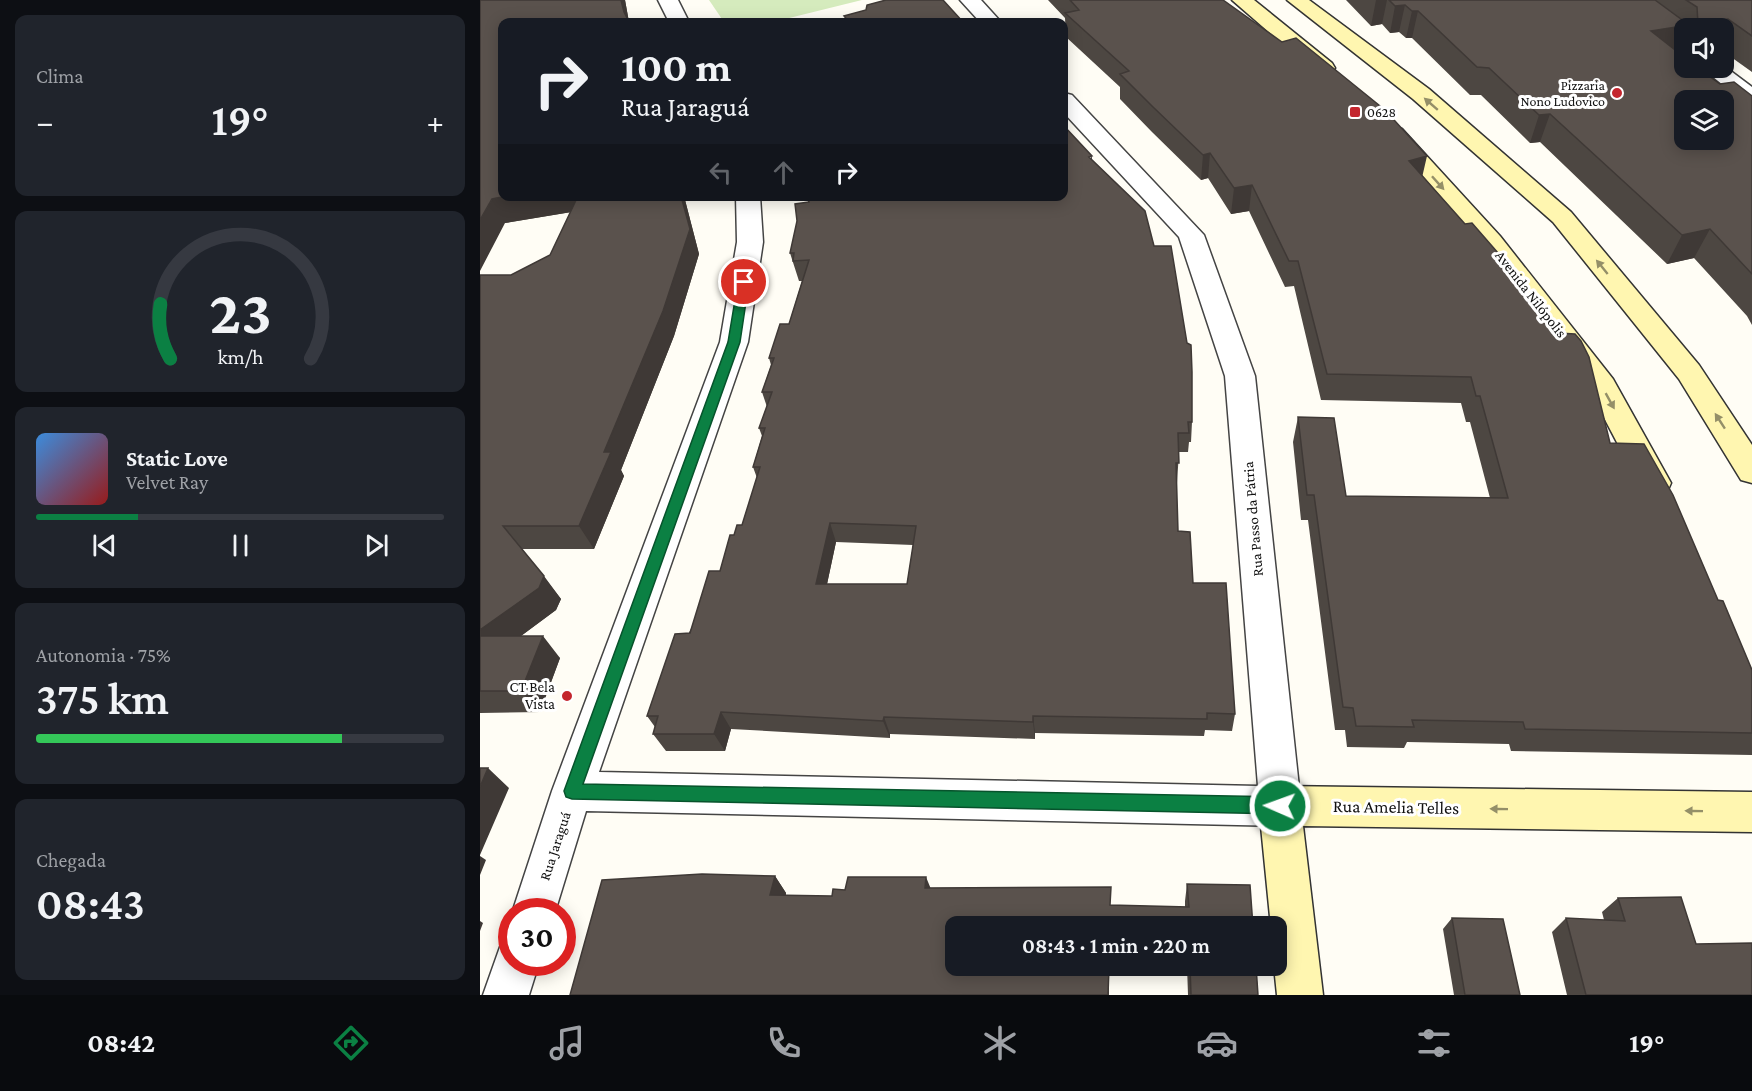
<!DOCTYPE html>
<html lang="pt">
<meta charset="utf-8">
<style>
body{margin:0;font-family:"Crimson Pro",serif;background:#20242c;color:#f1f3f6;height:100vh;display:flex;flex-direction:column;font-size:22px;white-space:nowrap}
*{box-sizing:border-box;margin:0}
p{font-size:20px;color:#9ea1a6}
.icon{flex:none;width:33px;height:33px;fill:none;stroke:currentColor;stroke-width:2;stroke-linecap:round;stroke-linejoin:round}
.map{position:relative;flex:1;overflow:hidden}
.drawer{display:flex;flex-direction:column;gap:15px;padding:15px;background:#0d0f14;width:480px}
.drawer>*{flex:none}
.banner{position:absolute;left:18px;top:18px;width:570px;height:183px;border-radius:12px;box-shadow:0 3px 15px #0003;background:#171b24;color:#f1f3f6;overflow:hidden}
.tools{position:absolute;left:1194px;top:18px;display:grid;gap:12px}
.tools a{display:grid;place-items:center;width:60px;height:60px;border-radius:12px;background:#171b24;box-shadow:0 3px 15px #0003;font-size:30px}
.speed{position:absolute;left:18px;top:898px;display:flex;gap:12px;font-size:30px;font-weight:700;text-align:center}
.speed>*{display:grid;place-content:center;width:78px;height:78px;border-radius:50%;background:#171b24;box-shadow:0 3px 15px #0003;line-height:1}
.speed .limit{border:9px solid #d22;background:#fff;color:#111}
.pin{position:absolute;display:grid;place-items:center;width:51px;height:51px;color:#fff;margin:-26px;border:3px solid #fff;border-radius:50%;box-shadow:0 2px 6px #0007}
.me{position:absolute;width:66px;margin:-33px;rotate:272deg;stroke-linejoin:round;filter:drop-shadow(0 0 4px #0008)}
.turn{display:flex;align-items:center;gap:21px;height:126px;padding:0 24px;font-size:27px}
.turn .icon{width:78px;height:78px;stroke-width:2.5}
.turn b{display:block;font-size:42px;line-height:51px}
.lanes{display:flex;align-items:center;height:57px;padding:0 24px;background:#0003;justify-content:center;gap:30px;direction:ltr}
.lanes .off{opacity:.35}
.big{font-size:45px;font-weight:600;line-height:1.1}
.drawer .widget{flex:1;display:flex;flex-direction:column;justify-content:center;gap:9px;min-width:0;padding:0 21px;border-radius:12px;background:#20242c}
.drawer .dial{align-items:center;gap:0}
.dial svg{height:156px;overflow:visible;fill:none;stroke:#363941;stroke-width:7;stroke-linecap:round;text-anchor:middle}
.dial text{fill:#f1f3f6;stroke:none}
.song{display:flex;align-items:center;gap:18px}
.cover{width:72px;height:72px;border-radius:9px;background:linear-gradient(135deg,hsl(210 70% 55%),hsl(0 70% 35%))}
.played{height:6px;border-radius:3px;background:linear-gradient(90deg,#0b8043 25%,#363941 25%)}
.keys{display:flex;justify-content:space-around;direction:ltr}
.heat{display:flex;justify-content:space-between;align-items:center;font-size:33px;direction:ltr}
.charge{height:9px;border-radius:4px;background:linear-gradient(90deg,#34c759 75%,#363941 0)}
.trip{position:absolute;left:465px;top:916px;width:342px;height:60px;border-radius:12px;background:#171b24;box-shadow:0 3px 15px #0003;font-weight:600;line-height:60px;text-align:center}
.tab-bar{display:flex;height:96px;justify-content:space-around;align-items:center;background:#090b0e;color:#9ea1a6}
.tab-bar .icon{width:42px;height:42px}
.tab-bar .active{color:#0b8043}
.tab-bar b{font-size:27px;color:#f1f3f6}
main{display:flex;flex:1;min-height:0}
.map>svg:first-child{display:block}
.green{fill:#d5ebbd}
.lines{fill:none;stroke-linecap:round;stroke-linejoin:round}
.street-casing{stroke:#444;stroke-width:3}
.secondary-casing{stroke:#333;stroke-width:3}
.street{fill:#fff;fill-rule:evenodd}
.secondary{fill:#fff6b0;fill-rule:evenodd}
.wall{fill:#4d4742;fill-rule:evenodd}
.shaded-wall{fill:#3f3936}
.building{fill:#5a524d;stroke:#3f3936;stroke-width:1.5;fill-rule:evenodd}
.oneway{fill:#948f68}
.route{fill:#0b8043;stroke:#07532c;stroke-width:1.5}
.poi-dot{fill:#c4262e;stroke:#fff;stroke-width:2}
.labels{text-anchor:middle;dominant-baseline:central;stroke-width:6;stroke-linejoin:round;paint-order:stroke}
.far-poi-label{font-size:14px;fill:#111;stroke:#fff;text-anchor:end}
.street-label{font-size:15px;fill:#111;stroke:#fff}
.poi-label{font-size:15px;fill:#111;stroke:#fff;text-anchor:end}
.near-street-label{font-size:18px;fill:#111;stroke:#fff}
</style>
<main>
<section class="drawer">
<div class="widget"><p>Clima</p>
<div class="heat"><a>−</a><b class="big">19°</b><a>+</a></div>
</div>
<div class="widget dial"><svg viewBox="0 0 100 80">
<path d="M14 69A42 42 0 1 1 86 69"/>
<path d="M14 69A42 42 0 0 1 9 41" stroke="#0b8043"/>
<text x="50" y="56" font-size="32" font-weight="700">23</text>
<text x="50" y="72" font-size="11">km/h</text>
</svg></div>
<div class="widget">
<div class="song"><i class="cover"></i><div><b>Static Love</b><p>Velvet Ray</p></div></div>
<div class="played"></div>
<div class="keys"><svg class="icon" aria-label="previous" viewBox="0 0 24 24"><path d="M18 5L8 12l10 7zM5 5v14"/></svg><svg class="icon" aria-label="pause" viewBox="0 0 24 24"><path d="M8 5v14M16 5v14"/></svg><svg class="icon" aria-label="next" viewBox="0 0 24 24"><path d="M6 5l10 7-10 7zM19 5v14"/></svg></div>
</div>
<div class="widget"><p>Autonomia · 75%</p><b class="big">375 km</b><div class="charge"></div></div>
<div class="widget"><p>Chegada</p><b class="big">08:43</b></div>
</section>
<div class="map">
<svg width="1272" height="995" viewBox="0 0 1272 995">
<rect width="100%" height="100%" fill="#fffdf5"/>
<path class="green" d="M229 0H382L293 22H244Z"/>
<g class="lines">
<defs>
<path id="street" d="M178 0H198L209 22H189Z
M480 0H501L521 22H500Z
M1133 0H1156L1204 36V52L1197 50Z
M1244 66 1272 87V104L1264 102 1222 68Z
M584 93 592 95 724 235 775 376 821 806 815 820 800 826 106 811 75 912 32 913 72 791 240 342 257 242 256 196H280L283 242 268 342 119 772 778 786 745 376 699 237 584 113Z
M32 942V963H59L49 995H3L20 947Z"/>
<path id="secondary" d="M752 0H774L852 63 855 68 852 73H836Z
M807 0H829L949 89 1091 212 1219 365 1272 445V483L1261 480 1199 379 1073 222 933 99Z
M914 127 922 129 1020 236 1133 379 1191 483 1187 492 1175 495 1163 492 1110 391 1002 248 902 134 906 129Z
M800 786 1272 792V832L823 826 843 995H797L794 966H796V927H791L779 806 785 792Z"/>
</defs>
<use href="#street" class="street-casing"/>
<use href="#secondary" class="secondary-casing"/>
<use href="#street" class="street"/>
<use href="#secondary" class="secondary"/>
</g>
<path class="wall" d="M0 0H145L149 22H22V196H204L219 254 194 336 141 470 144 476 114 549H42L81 599 76 610 41 636 80 658 60 712 0 713V275H31L70 255 91 212 25 223Z
M568 0H743L942 175 985 224 1032 269 1030 276 1130 443 1238 600 1272 670V755L1031 751 1029 744 927 742 924 748 867 747 865 730H855L828 520H821L813 442 818 417 866 496 1010 498 990 422H986L981 403 841 400 814 286 805 287 769 211 751 214 728 178 721 180 672 132 640 99V87L586 37 585 18Z
M866 0H1272V72L1244 52V28H1204V35L1197 52 1240 84 1272 96V325L1267 316 1214 258 1187 264 1060 142 1050 143 1001 95H990L932 38H926L919 32 910 33 902 24 891 26Z
M612 156V160L712 422 711 442H709L708 452H699L697 483H696L698 531 713 583 755 714 752 731 725 730 724 736 555 733V739L410 734V738L251 729 245 751H186L173 734 175 727 167 716 240 571 254 535 262 525 277 478 273 467 282 436 279 428 287 407 282 392 291 365 289 358 309 324 322 281H319L310 253 328 202 326 196H584ZM356 542 433 545 427 584H347Z
M295 876 306 893V896H352L365 890 450 888 631 905 705 907V901L707 884 773 927H476V966H629V995H90Z
M1138 898 1216 944 1272 995H1087L1072 932 1086 918 1124 920 1122 912Z
M972 918 1040 995H974L963 929Z
M707 966H776L778 995H708Z"/>
<path class="shaded-wall" d="M141 0H145L149 22H147L144 12Z
M896 0H907L902 24 891 26Z
M925 5 919 32 910 33 915 6Z
M932 11H938L932 38H926Z
M1248 19 1244 29 1216 28 1218 24Z
M1209 25 1207 28H1204V35L1197 52 1171 31Z
M1070 114 1060 142 1050 143 1059 115Z
M730 153 728 178 721 180 723 155Z
M947 156 941 182 929 161Z
M772 185 769 211 751 214 754 188Z
M27 196H111L116 208 25 223 0 271V220L12 199Z
M201 196H204L219 254 194 336 141 470 144 476 114 549 99 526 124 452Z
M1230 229 1214 258 1187 264 1202 235Z
M1032 269 1022 295 1025 271Z
M350 523 356 542 343 603 336 584Z
M64 576 81 599 76 610 11 658 0 647V630Z
M63 636 80 658 60 712 41 691Z
M241 712 251 729 245 751 234 734Z
M553 716 555 733V739L553 722Z
M404 717 410 734V738L403 721Z
M8 768 29 788 0 855V787Z
M0 856 6 860 0 875Z
M295 876 306 893 303 912 290 895Z
M446 877 453 894 445 888Z
M0 921 3 923 0 931Z"/>
<path class="building" d="M0 0H141L144 12 149 22H22V196H27L12 199 0 220Z
M406 0H463L483 22H369L364 16 386 10 387 5Z
M590 0H743L802 42 816 38 905 110 947 156 929 161 985 224 992 223 1032 269 1025 271 1078 333 1095 334 1101 341 1109 357 1130 443 1164 444 1193 495 1238 600 1243 601 1272 670V733L1045 729 1043 722 932 720 934 727 876 726 873 708 863 707 834 495H827L818 417 854 418 866 496 1028 498 1000 396H996L991 377 847 374 818 261H809L772 185 754 188 730 153 723 155 673 107 640 74 649 71 585 13 599 10Z
M909 0H1175L1209 25 1171 31 1204 57V68H1218L1240 84 1254 82 1272 96V274L1230 229 1202 235 1070 114 1059 115 1009 68 997 67 938 11H932L925 5 915 6ZM1204 100H1244V140H1204Z
M1206 0H1272V36L1248 19 1218 24 1217 7Z
M584 126 612 156 609 157 665 211 674 246H691L707 343 711 345 712 372V422H708L709 433H698L699 463H696L698 531 710 532 713 583H746L755 714 727 713V719L553 716V722L404 717 403 721 241 712 234 734H173L178 716H167L195 634 210 633 229 571H240L250 535H254L257 525H262L280 467H273L285 428H279L292 392H282L294 358H289L300 324H309L329 260 313 261 314 253H310L317 221 315 204 329 202 327 196H584ZM350 523 436 526 427 584H336Z
M98 196H201L210 229 183 311 124 452H131L99 526H23L64 576 59 588 0 630V275H31L70 255Z
M0 636H63L41 691H0Z
M0 768H8L0 787Z
M222 874 295 876 290 895 352 896 353 889 365 890 368 877H446L445 888 631 887 630 905 709 907 707 884 770 885 773 927H476V966H629L628 995H90L122 880Z
M1201 897 1216 944 1272 943V995H1106L1086 918 1145 921 1138 898Z
M972 918 1023 919 1040 995H985Z
M710 966H776L778 995H711Z"/>
<defs><path id="oneway-solid" d="M-6-.8H1V-3.2L6.5 0L1 3.2V.8H-6Z" transform="scale(1.5)"/></defs>
<g class="oneway">
<use href="#oneway-solid" transform="translate(951 104) rotate(-139)"/>
<use href="#oneway-solid" transform="translate(958 183) rotate(48)"/>
<use href="#oneway-solid" transform="translate(1122 267) rotate(-129)"/>
<use href="#oneway-solid" transform="translate(1130 401) rotate(61)"/>
<use href="#oneway-solid" transform="translate(1240 421) rotate(-123)"/>
<use href="#oneway-solid" transform="translate(1019 809) rotate(-179)"/>
<use href="#oneway-solid" transform="translate(1214 811) rotate(-179)"/>
</g>
<path class="route" d="M264 279 269 282 260 342 103 784 800 797 806 800 808 806 806 811 800 814 92 799 86 797 84 791 248 342 258 282Z"/>
<g class="poi-dot">
<circle cx="1137" cy="93" r="6"/>
<rect x="869" y="106" width="12" height="12" rx="3"/>
<circle cx="87" cy="696" r="6"/>
</g>
<g class="labels">
<g class="far-poi-label">
<text x="1125" y="85">Pizzaria<tspan x="1125" dy="16">Nono Ludovico</tspan></text>
<text x="887" y="112" text-anchor="start">0628</text>
</g>
<g class="street-label">
<text transform="translate(1051 294) rotate(52)">Avenida Nilópolis</text>
<text transform="translate(773 519) rotate(-95)">Rua Passo da Pátria</text>
<text transform="translate(75 846) rotate(-72)">Rua Jaraguá</text>
</g>
<g class="poi-label">
<text x="75" y="687">CT Bela<tspan x="75" dy="17">Vista</tspan></text>
</g>
<g class="near-street-label">
<text transform="translate(916 807) rotate(1)">Rua Amelia Telles</text>
</g>
</g>
</svg>
<div class="tools">
<a><svg class="icon" aria-label="sound" viewBox="0 0 24 24"><path d="M4 9h4l5-4v14l-5-4H4zM17 9q2 3 0 6"/></svg></a>
<a><svg class="icon" aria-label="layers" viewBox="0 0 24 24"><path d="M12 4l9 5-9 5-9-5zM3 14l9 5 9-5"/></svg></a>
</div>
<div class="speed"><div class="limit">30</div></div>
<div class="pin" style="left:264px;top:282px;background:#d93025"><svg class="icon" aria-label="arrive" viewBox="0 0 24 24"><path d="M6 21V4h12l-3 4 3 4H6"/></svg></div>
<svg class="me" style="left:800px;top:806px" viewBox="-20 -20 40 40"><circle r="17" fill="#0b8043" stroke="#fff" stroke-width="3"/><path d="M0-11L8 9 0 5-8 9z" fill="#fff"/></svg>
<div class="trip">08:43 · 1 min · 220 m</div>
<div class="banner">
<div class="turn"><svg class="icon" aria-label="right" viewBox="0 0 24 24"><path d="M7 20v-9h11M14 6l5 5-5 5"/></svg><div><b>100 m</b>Rua Jaraguá</div></div>
<div class="lanes"><svg class="icon off" aria-label="left" viewBox="0 0 24 24"><path d="M17 20v-9H6M10 6l-5 5 5 5"/></svg><svg class="icon off" aria-label="ahead" viewBox="0 0 24 24"><path d="M12 20V5M6 11l6-6 6 6"/></svg><svg class="icon" aria-label="right" viewBox="0 0 24 24"><path d="M7 20v-9h11M14 6l5 5-5 5"/></svg></div>
</div>
</div>
</main>
<nav class="tab-bar">
<b>08:42</b>
<svg class="icon active" aria-label="directions" viewBox="0 0 24 24"><path d="M12 3l9 9-9 9-9-9zM9 14v-3h6M13 9l2 2-2 2"/></svg>
<svg class="icon" aria-label="music" viewBox="0 0 24 24"><path d="M9 18V5l10-2v13"/><circle cx="6" cy="18" r="3"/><circle cx="16" cy="16" r="3"/></svg>
<svg class="icon" aria-label="phone" viewBox="0 0 24 24"><path d="M5 4h4l2 5-3 2q2 4 5 5l2-3 5 2v4C11 20 4 13 5 4z"/></svg>
<svg class="icon" aria-label="climate" viewBox="0 0 24 24"><path d="M12 3v18M4 7l16 10M4 17L20 7"/></svg>
<svg class="icon" aria-label="car" viewBox="0 0 24 24"><path d="M5 17H2v-5l4-1 3-4h7l3 4 3 1v5h-3M9 17h6M6 11h13"/><circle cx="7" cy="17" r="2"/><circle cx="17" cy="17" r="2"/></svg>
<svg class="icon" aria-label="filters" viewBox="0 0 24 24"><path d="M4 7h16M4 17h16"/><circle cx="9" cy="7" r="2"/><circle cx="15" cy="17" r="2"/></svg>
<b>19°</b>
</nav>
